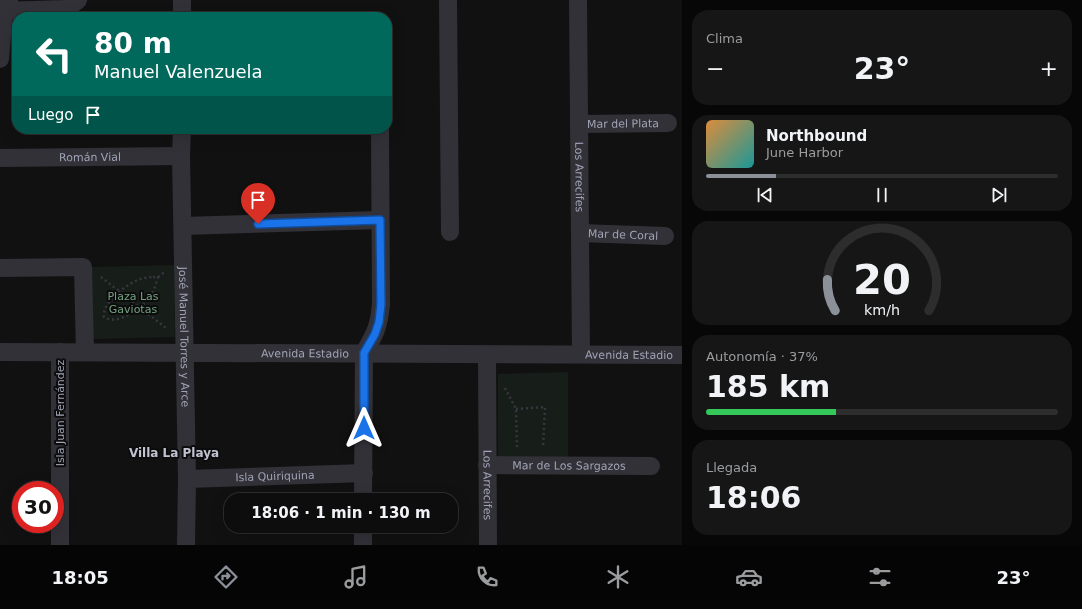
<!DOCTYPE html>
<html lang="es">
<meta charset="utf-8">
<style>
body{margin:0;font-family:"DejaVu Sans",sans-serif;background:#161617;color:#f1f3f6;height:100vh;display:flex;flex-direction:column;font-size:15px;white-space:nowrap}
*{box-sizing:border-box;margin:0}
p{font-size:13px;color:#9a9c9e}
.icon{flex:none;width:22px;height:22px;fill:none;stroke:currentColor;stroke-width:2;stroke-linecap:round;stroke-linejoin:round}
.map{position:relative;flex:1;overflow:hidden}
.details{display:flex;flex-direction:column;gap:10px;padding:10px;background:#070708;width:400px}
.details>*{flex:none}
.top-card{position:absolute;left:12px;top:12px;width:380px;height:122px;border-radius:16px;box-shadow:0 4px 16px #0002,0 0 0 1px #2d2d2e;background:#00695c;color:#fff;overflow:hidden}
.speed{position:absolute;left:12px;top:481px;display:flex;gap:8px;font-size:20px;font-weight:700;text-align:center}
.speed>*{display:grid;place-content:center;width:52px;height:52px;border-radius:50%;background:#0d0d0e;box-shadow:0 4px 16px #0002,0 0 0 1px #2d2d2e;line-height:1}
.speed .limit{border:6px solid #d22;background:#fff;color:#111}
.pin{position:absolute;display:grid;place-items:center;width:34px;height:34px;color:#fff;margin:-41px -17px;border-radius:50% 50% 50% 0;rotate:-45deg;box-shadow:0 0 4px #0007}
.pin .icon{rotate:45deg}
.me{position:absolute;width:44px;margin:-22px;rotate:0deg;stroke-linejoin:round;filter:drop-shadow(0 0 3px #0008)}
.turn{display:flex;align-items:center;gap:14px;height:84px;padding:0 16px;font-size:18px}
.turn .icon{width:52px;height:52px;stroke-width:2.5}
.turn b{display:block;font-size:28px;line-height:34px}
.then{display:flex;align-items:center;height:38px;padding:0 16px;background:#0003;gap:8px;font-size:15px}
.big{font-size:30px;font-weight:600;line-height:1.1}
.details .card{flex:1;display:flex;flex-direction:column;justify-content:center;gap:6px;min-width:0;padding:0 14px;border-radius:16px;background:#161617}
.details .dial{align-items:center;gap:0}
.dial svg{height:104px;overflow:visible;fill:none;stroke:#2d2d2e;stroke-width:7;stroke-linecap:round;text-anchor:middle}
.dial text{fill:#f1f3f6;stroke:none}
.song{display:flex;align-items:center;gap:12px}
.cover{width:48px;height:48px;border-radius:6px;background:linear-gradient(135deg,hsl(30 70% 55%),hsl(180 70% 35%))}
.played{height:4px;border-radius:2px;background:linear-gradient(90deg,#8c9099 20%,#2d2d2e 20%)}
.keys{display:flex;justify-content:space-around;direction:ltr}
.heat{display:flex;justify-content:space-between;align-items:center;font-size:22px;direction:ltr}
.charge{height:6px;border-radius:3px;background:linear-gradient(90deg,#34c759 37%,#2d2d2e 0)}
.trip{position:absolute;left:224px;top:493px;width:234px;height:40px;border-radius:16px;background:#0d0d0e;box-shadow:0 4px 16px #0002,0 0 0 1px #2d2d2e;font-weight:600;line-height:40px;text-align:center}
.dock{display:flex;height:64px;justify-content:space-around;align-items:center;background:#050506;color:#9a9c9e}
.dock .icon{width:28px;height:28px}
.dock .on{color:#8c9099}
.dock b{font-size:18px;color:#f1f3f6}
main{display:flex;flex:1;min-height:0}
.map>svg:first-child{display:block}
.green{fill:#171d19}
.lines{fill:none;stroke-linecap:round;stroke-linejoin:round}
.path{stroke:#37383f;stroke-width:2.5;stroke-dasharray:2 3;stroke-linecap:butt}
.minor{stroke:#323138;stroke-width:18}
.route-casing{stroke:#114b97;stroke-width:10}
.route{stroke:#1a73e8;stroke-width:7}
.labels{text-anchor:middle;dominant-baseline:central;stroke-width:4;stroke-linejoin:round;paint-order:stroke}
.street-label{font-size:11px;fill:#a0a3b5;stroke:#0c0c0d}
.park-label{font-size:11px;fill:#75a281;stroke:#0c0c0d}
.neighbourhood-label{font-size:12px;font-weight:bold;fill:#c2c3d0;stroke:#0c0c0d}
</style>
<main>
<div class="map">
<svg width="682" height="545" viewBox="0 0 682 545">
<rect width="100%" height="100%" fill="#111112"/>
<path class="green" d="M174 265 175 337 93 339 91 267Z
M568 372V459L498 460V374Z"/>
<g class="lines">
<path class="path" d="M101 277 166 328
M153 277H158C156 283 154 292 150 297 141 309 117 326 104 317 102 302 127 284 140 279 144 278 149 277 153 277Z
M158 277 166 271
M505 388 516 409 517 447
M516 409 545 407 543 447"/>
<g class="minor">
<path d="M182 0V17"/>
<path d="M448 0 450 232"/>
<path id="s1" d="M578 0 581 354"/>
<path d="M0 11 66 9 78 0"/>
<path d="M0 59 4 11 9 1"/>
<path id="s2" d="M579 124 668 123"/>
<path id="s3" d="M182 129 181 156 187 479 186 545"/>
<path id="s4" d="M0 158 181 156"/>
<path d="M183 226 380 220"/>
<path id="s5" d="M580 233 665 236"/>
<path d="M0 268 83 267 85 352"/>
<path id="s6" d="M0 352 682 355"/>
<path d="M60 352V545"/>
<path id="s7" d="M487 354 488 545"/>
<path id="s8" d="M487 465 651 466"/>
<path id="s9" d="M187 479 364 473"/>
<path d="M363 500 364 353C375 334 379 327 381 304L380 129"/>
<path d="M363 545V526"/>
</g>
</g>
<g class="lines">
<defs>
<path id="route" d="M258 224 380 220 381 304 379 322 375 334 364 353V428"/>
</defs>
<use href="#route" class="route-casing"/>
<use href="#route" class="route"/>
</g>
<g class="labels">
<g class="street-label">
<text stroke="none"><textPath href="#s2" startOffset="44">Mar del Plata</textPath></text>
<text stroke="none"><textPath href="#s4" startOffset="90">Román Vial</textPath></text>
<text stroke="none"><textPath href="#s1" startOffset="177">Los Arrecifes</textPath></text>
<text stroke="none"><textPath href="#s5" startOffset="43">Mar de Coral</textPath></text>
<text stroke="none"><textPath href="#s3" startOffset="208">José Manuel Torres y Arce</textPath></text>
<text stroke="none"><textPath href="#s6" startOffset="305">Avenida Estadio</textPath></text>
<text stroke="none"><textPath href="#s6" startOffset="629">Avenida Estadio</textPath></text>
<text transform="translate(60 413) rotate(-90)">Isla Juan Fernández</text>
<text stroke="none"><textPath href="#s8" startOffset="82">Mar de Los Sargazos</textPath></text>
<text stroke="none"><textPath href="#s9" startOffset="88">Isla Quiriquina</textPath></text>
<text stroke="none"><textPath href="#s7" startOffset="131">Los Arrecifes</textPath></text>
</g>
<g class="park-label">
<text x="133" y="296">Plaza Las<tspan x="133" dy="13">Gaviotas</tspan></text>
</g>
<g class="neighbourhood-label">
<text x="174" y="453">Villa La Playa</text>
</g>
</g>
</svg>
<div class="speed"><div class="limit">30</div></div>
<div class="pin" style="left:258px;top:224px;background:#d93025"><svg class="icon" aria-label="arrive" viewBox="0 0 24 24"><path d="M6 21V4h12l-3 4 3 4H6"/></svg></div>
<svg class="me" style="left:364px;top:428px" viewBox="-20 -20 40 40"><path d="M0-17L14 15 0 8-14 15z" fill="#1a73e8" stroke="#fff" stroke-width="4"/></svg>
<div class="trip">18:06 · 1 min · 130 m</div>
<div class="top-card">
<div class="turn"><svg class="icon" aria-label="left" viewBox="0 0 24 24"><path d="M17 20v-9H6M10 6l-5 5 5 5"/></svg><div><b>80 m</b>Manuel Valenzuela</div></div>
<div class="then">Luego<svg class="icon" aria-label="arrive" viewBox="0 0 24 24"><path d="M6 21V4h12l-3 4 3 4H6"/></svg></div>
</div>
</div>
<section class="details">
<div class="card"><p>Clima</p>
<div class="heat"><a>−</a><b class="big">23°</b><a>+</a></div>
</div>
<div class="card">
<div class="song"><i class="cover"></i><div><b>Northbound</b><p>June Harbor</p></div></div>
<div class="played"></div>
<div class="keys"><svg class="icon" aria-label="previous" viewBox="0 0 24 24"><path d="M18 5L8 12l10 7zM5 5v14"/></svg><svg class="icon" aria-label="pause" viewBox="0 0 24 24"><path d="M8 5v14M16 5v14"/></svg><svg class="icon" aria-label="next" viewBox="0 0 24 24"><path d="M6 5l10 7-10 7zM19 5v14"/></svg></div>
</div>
<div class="card dial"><svg viewBox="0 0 100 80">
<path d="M14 69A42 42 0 1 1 86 69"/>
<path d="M14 69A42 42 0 0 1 8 45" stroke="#8c9099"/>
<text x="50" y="56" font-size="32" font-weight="700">20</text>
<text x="50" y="72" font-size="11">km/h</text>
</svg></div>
<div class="card"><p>Autonomía · 37%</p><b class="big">185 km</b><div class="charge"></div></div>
<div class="card"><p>Llegada</p><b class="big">18:06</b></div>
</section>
</main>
<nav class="dock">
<b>18:05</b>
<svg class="icon on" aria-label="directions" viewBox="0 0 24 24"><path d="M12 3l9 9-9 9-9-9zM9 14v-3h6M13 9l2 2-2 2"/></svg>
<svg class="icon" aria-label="music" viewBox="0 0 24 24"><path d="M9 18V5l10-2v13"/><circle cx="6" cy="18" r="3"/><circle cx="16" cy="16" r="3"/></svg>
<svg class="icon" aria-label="phone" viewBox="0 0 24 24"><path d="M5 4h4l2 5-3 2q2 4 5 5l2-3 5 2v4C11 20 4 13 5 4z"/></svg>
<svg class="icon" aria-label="climate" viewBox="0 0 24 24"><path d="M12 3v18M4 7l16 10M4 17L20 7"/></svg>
<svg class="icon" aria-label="car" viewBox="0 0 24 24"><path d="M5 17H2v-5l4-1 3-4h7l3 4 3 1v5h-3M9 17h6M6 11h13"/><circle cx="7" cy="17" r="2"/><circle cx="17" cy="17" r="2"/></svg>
<svg class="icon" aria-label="filters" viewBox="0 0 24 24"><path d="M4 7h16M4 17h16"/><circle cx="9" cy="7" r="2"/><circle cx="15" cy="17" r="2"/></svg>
<b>23°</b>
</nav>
